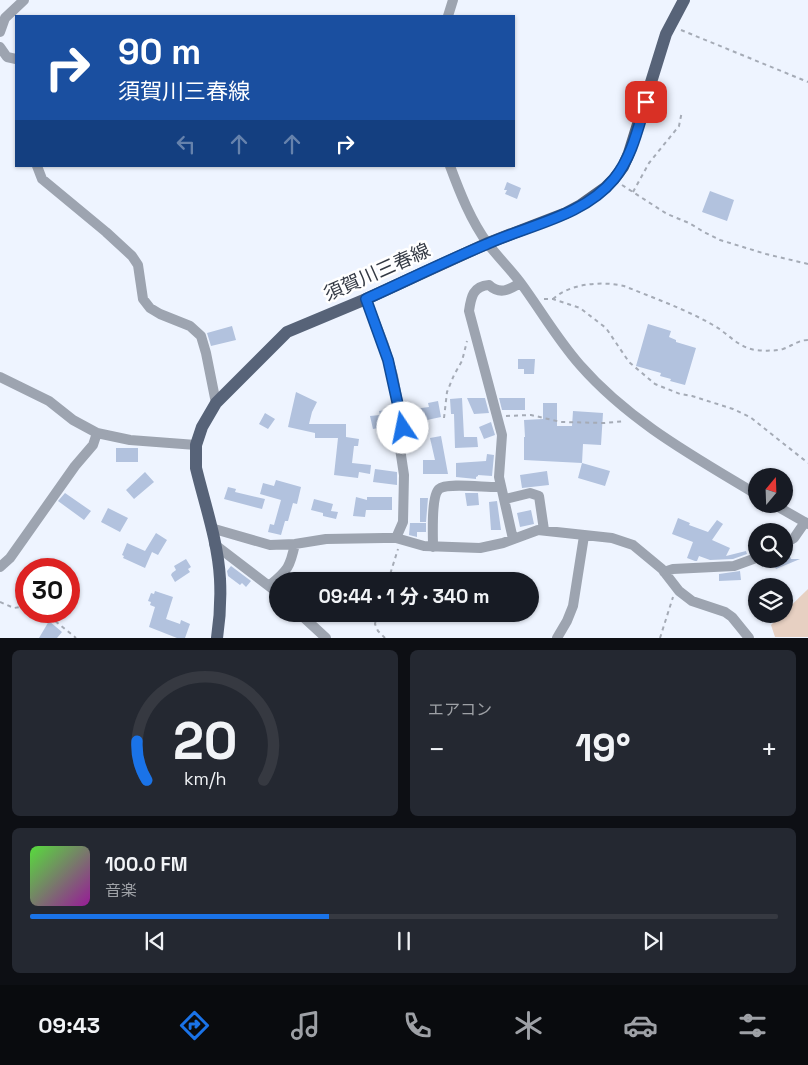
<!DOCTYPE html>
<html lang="ja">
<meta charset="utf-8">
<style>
body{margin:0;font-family:"Space Grotesk","Noto Sans JP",sans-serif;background:#242831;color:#f1f3f6;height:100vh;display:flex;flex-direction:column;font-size:19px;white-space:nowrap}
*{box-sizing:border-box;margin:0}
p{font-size:16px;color:#9ea1a6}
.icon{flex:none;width:28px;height:28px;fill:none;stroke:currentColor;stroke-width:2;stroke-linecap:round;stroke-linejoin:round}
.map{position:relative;height:638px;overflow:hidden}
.panel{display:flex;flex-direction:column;gap:12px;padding:12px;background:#0d0f14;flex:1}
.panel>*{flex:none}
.banner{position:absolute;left:15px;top:15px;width:500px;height:152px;border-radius:0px;box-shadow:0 1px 4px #0004;background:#1a4fa0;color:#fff;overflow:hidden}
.needle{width:32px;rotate:19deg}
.controls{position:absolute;left:748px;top:468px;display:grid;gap:10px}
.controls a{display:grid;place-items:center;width:45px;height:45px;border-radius:50%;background:#171b24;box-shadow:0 1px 4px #0004;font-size:25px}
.speed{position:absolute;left:15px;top:558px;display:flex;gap:10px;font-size:25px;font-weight:700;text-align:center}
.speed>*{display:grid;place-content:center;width:65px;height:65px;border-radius:50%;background:#171b24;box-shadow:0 1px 4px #0004;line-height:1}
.speed .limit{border:8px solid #d22;background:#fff;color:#111}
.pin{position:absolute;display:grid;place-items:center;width:42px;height:42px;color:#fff;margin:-21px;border-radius:10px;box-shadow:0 2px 8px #0006}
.me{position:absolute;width:55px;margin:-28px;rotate:349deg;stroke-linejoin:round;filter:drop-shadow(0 0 4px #0008)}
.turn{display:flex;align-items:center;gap:18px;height:105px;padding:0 20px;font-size:22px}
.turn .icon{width:65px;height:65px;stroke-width:2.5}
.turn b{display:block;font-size:35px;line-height:42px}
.lanes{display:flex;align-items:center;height:48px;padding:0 20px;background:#0003;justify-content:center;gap:25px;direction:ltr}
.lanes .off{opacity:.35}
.big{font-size:38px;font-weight:700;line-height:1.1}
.panel .card{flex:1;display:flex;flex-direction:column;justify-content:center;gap:8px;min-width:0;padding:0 18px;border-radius:8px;background:#242831}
.panel .dial{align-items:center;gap:0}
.dial svg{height:130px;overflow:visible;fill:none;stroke:#363941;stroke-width:7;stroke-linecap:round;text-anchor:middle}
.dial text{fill:#f1f3f6;stroke:none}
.song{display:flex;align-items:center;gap:15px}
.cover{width:60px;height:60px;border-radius:8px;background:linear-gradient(135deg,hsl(110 70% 55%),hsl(300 70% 35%))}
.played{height:5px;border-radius:2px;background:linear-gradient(90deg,#1a73e8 40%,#363941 40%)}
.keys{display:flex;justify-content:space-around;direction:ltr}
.heat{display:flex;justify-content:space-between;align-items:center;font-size:28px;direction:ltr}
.panel .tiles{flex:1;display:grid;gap:12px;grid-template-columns:1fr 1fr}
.card:last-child{grid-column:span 2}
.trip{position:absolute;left:269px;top:572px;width:270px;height:50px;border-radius:25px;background:#171b24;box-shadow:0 1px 4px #0004;font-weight:700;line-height:50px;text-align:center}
.tabs{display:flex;height:80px;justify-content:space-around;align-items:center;background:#090b0e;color:#9ea1a6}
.tabs .icon{width:35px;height:35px}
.tabs .selected{color:#1a73e8}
.tabs b{font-size:22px;color:#f1f3f6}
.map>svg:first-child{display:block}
.green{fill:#e7d0c2}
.building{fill:#b2c2de}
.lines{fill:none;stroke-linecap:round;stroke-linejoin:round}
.path{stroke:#a5abb6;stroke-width:2;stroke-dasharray:4 4;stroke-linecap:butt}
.minor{stroke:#9da4b0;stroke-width:10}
.major{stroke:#576378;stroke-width:12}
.route-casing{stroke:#114b97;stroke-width:12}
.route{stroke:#1a73e8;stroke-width:9}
.labels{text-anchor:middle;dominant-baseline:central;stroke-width:5;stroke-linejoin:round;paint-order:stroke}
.street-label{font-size:19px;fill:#343a44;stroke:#fff}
</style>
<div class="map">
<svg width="808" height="638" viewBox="0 0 808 638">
<rect width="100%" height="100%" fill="#eef4ff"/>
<path class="green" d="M808 589V637H775L771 625Z"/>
<path class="building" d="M507 182 521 188 517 199 505 194 507 190H504Z
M710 191 734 200 727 221 702 212Z
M648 324 671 331 669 337 676 340V342L696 348 685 385 670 381 671 379 660 376 661 373 636 366Z
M232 326 236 340 211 346 207 333Z
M518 359H535L534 374H524V369H518Z
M296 392 317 402 312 412 309 424H346V437L359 439 358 446H354L352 463 371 465 370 474 359 472 358 478 334 475 338 438H315V433L288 427Z
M462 398 464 437H477L478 447 455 448 454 414H451L450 399Z
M467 398H485L489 413 474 414Z
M499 398H525V410H502Z
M438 401 441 417 427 420 428 423 409 425 406 410 429 407 428 403Z
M543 403H557V426H572L573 411 603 413 601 445 583 444 582 463 524 460V437H525L524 420 543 419Z
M390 409 391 412H393L395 425 373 429 370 416 380 415 379 411Z
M265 413 275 419 268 429 259 424Z
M491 422 495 435 484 439 479 427Z
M441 436 448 474H423V460H435L430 438Z
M116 448H138V462H116Z
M487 454 494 455 492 476 478 475V476L476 477V479L456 477V463L486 461Z
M582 463 610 471 605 486 578 478Z
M375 469 397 472V485L373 482Z
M547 471 549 485 522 488 520 475Z
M145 472 154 482 134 499 126 490Z
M276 480 301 487 297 504 293 503 288 521H285L281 535 268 532 270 524 274 525 281 500 260 494 263 483 274 486Z
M228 487 236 489 235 492 265 499 262 509 224 499Z
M65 493 91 511 84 520 58 501Z
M465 493H478L479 505 467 506Z
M356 497 367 500V497H392V510H366L365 517 353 516Z
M420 498H428L426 522H420Z
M314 499 333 504 331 511 338 512 336 519 323 516V513L311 510Z
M497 501 501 530H491L489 502Z
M108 508 128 518 120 532 101 522Z
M531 510 534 524 520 527 517 513Z
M678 518 690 523 689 525 708 532 717 520 723 524 712 540 730 548 726 556 746 551 747 554 733 559 710 560 699 556 697 561H695L687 558 693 542 672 534Z
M410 523H426V532H417V537L409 535Z
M156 533 167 540 158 555 152 552 145 568 123 558 124 556 122 555 127 543 145 551Z
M787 550 791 559H800L776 569 771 559H784V551Z
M186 559 191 567 188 569 190 572 175 582 171 575 172 573 176 570 174 566Z
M231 566 251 581 246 587 242 583 240 585 228 576 227 571Z
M740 571 741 580 719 581V574Z
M155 591 173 597 166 619 180 624 181 620 190 624 185 638H177L149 627 155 607 150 605 151 602 148 601 151 593 154 594Z
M49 621 62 632 57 638H39Z"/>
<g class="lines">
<path class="path" d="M681 30 808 82
M622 185 667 214 689 223 704 232 720 240 766 254 808 264
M633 192 649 163 679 126 682 111
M544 299H553L580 308 606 328 629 362 655 384 680 394 692 396 733 409 750 417 808 463
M553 299C570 283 603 281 624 286 654 298 685 309 713 325 728 333 738 348 756 350 765 351 774 351 783 349 792 346 798 340 808 340
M506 416 531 415 561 422 605 423 625 421
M444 418 447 392 454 375 462 361 467 341
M388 581 398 549
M0 602 14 608 26 606
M43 611 76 638
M377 614 375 624 378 631 385 638
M660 638 673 597"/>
<path class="minor" d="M448 16 453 0
M0 32 5 18 24 0
M0 47 7 57 16 59
M37 166 42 179 106 232 132 256 138 265 143 299 150 308 160 314 190 326 201 336 206 353 216 403
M450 166C460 193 471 221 488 244 498 257 510 269 520 282 540 309 557 339 580 365 629 421 693 456 756 494
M366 299 384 345 393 376 405 440
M0 377 49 401 73 420 97 433 130 440 196 445
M505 499 530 493 539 496 544 530
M773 504 808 524
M211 528 270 545 295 544 326 539 384 538H396L424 546 480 548 503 543 538 530 612 538 633 545 662 569 679 591 692 601 725 612 732 617 749 638
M396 538 403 522 404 475 399 442
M513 539 499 477 502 435 469 311C471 297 473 286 489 285 500 295 509 290 520 283
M214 544 278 593
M784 544 794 538 805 522
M433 547C433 535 431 496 439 489 447 482 488 488 501 487
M0 567 10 558 75 466 93 445 97 433
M664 572 673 569 734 566 756 558
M270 585C288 570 290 567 295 544
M300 614 326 638
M557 638 567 621 573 606 584 536"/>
<path class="major" d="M217 638C220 618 221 599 220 579 218 542 205 505 196 468V445L202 427 216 403 287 332 366 299 488 243 566 213 581 205 605 188 614 179 623 167 629 153 666 34 684 0"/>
</g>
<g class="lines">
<defs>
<path id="route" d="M403 428 388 360 366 299C406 281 446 261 487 244 529 225 584 216 614 179 632 157 638 128 646 102"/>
</defs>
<use href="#route" class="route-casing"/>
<use href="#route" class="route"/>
</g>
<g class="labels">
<g class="street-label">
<text transform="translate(377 272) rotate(-24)">須賀川三春線</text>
</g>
</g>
</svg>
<div class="controls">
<a><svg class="needle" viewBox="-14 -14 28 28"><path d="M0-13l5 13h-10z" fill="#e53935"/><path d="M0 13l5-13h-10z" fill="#9ea1a6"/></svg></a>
<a><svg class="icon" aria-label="search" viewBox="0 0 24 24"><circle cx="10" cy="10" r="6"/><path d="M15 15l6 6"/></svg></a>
<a><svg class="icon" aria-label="layers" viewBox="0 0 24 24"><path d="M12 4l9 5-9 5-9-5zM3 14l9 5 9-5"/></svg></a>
</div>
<div class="speed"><div class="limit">30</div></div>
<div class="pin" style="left:646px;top:102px;background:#d93025"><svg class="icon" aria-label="arrive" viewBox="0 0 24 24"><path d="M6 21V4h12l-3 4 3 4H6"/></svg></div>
<svg class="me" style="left:403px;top:428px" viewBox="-20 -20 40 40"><circle r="19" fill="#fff"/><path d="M0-13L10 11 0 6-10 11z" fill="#1a73e8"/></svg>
<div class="trip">09:44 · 1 分 · 340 m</div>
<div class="banner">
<div class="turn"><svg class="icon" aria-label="right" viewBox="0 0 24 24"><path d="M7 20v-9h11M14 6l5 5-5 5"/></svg><div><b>90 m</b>須賀川三春線</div></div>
<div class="lanes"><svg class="icon off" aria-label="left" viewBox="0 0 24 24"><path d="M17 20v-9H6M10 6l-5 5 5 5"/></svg><svg class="icon off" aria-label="ahead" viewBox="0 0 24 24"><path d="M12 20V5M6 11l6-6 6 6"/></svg><svg class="icon off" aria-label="ahead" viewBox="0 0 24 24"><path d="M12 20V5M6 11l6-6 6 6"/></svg><svg class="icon" aria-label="right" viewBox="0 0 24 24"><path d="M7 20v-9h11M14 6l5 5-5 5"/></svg></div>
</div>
</div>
<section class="panel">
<div class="tiles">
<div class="card dial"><svg viewBox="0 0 100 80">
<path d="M14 69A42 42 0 1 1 86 69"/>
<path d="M14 69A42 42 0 0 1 8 45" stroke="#1a73e8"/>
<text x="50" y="56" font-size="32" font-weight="700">20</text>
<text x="50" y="72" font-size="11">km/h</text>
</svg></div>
<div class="card"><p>エアコン</p>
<div class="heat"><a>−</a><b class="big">19°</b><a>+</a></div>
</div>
<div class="card">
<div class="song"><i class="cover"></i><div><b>100.0 FM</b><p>音楽</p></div></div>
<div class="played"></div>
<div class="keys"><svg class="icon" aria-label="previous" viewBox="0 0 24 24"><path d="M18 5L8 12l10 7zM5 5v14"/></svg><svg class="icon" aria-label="pause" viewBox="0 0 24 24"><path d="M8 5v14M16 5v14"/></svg><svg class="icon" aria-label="next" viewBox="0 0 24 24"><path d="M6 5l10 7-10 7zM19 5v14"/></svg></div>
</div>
</div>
</section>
<nav class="tabs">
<b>09:43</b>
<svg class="icon selected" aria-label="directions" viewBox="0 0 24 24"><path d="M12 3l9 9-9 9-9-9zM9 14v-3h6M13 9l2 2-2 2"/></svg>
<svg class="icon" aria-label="music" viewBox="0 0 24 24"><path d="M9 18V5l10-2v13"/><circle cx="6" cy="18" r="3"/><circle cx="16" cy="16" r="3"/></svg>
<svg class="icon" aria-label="phone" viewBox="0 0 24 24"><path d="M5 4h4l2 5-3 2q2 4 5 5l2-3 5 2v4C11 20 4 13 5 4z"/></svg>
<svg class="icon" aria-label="climate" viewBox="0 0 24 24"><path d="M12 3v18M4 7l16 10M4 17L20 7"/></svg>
<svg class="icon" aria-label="car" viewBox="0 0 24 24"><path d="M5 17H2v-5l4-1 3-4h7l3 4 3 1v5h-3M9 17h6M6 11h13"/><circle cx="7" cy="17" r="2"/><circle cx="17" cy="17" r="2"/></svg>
<svg class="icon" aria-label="filters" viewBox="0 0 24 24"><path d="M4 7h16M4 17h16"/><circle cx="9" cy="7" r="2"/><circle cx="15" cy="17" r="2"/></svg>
</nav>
